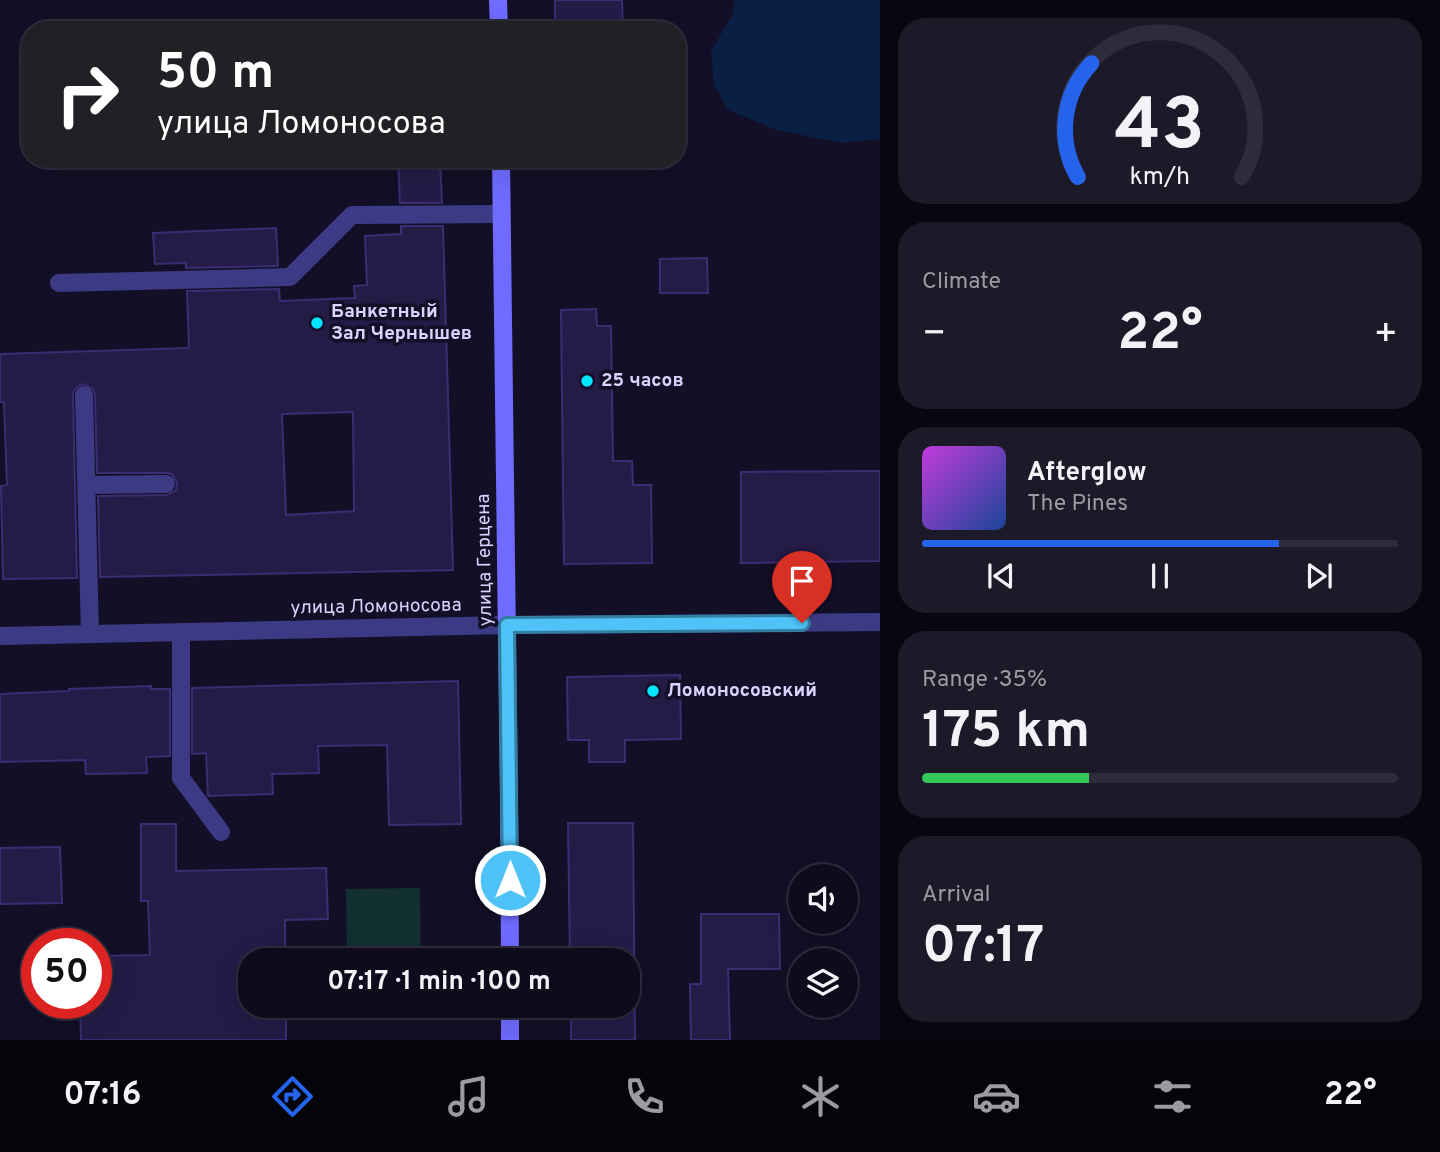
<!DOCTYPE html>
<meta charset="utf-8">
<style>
body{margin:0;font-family:Overpass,sans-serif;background:#1c1929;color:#f1f3f6;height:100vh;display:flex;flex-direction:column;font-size:26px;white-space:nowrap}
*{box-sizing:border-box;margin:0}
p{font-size:23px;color:#9b9ba3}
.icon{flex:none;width:38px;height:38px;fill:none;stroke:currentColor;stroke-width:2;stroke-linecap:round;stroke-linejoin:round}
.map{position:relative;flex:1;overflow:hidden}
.sheet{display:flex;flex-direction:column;gap:18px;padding:18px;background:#08060f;width:560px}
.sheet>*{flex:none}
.top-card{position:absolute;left:21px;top:21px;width:665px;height:147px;border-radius:28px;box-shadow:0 7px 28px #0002,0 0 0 2px #2e2b3b;background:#202124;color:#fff;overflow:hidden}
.buttons{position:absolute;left:788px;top:864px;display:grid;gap:14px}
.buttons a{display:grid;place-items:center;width:70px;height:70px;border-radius:50%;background:#0e0b1c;box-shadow:0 7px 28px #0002,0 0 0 2px #2e2b3b;font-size:35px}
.speed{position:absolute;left:21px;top:928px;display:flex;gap:14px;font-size:35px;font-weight:700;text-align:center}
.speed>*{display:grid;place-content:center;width:91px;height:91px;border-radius:50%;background:#0e0b1c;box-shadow:0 7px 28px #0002,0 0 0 2px #2e2b3b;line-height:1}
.speed .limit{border:10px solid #d22;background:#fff;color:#111}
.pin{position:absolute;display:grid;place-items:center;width:60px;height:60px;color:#fff;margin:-72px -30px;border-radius:50% 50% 50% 0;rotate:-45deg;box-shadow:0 0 7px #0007}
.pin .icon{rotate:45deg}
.me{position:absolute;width:77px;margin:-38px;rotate:0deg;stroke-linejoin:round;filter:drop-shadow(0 0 5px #0008)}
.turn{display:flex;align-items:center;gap:24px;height:147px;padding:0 21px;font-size:32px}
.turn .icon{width:91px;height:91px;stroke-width:2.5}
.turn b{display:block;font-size:49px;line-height:60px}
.big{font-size:52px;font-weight:700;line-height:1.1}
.sheet .tile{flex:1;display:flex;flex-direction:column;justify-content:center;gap:10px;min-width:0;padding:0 24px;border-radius:28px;background:#1c1929}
.sheet .dial{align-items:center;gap:0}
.dial svg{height:182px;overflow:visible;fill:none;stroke:#2e2b3b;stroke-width:7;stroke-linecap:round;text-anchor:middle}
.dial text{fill:#f1f3f6;stroke:none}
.song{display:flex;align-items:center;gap:21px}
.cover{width:84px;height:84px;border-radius:10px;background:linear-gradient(135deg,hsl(290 70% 55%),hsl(220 70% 35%))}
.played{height:7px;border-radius:4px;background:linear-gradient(90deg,#2563eb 75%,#2e2b3b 75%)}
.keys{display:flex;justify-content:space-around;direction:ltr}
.heat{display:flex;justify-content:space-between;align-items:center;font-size:38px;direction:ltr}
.charge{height:10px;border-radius:5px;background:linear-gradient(90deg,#34c759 35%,#2e2b3b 0)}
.trip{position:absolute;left:238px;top:948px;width:402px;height:70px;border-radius:28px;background:#0e0b1c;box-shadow:0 7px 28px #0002,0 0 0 2px #2e2b3b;font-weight:700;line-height:70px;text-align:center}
.menu{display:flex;height:112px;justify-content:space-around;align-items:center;background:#06040b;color:#9b9ba3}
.menu .icon{width:49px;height:49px}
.menu .selected{color:#2563eb}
.menu b{font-size:32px;color:#f1f3f6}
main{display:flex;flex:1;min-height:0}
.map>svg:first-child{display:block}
.green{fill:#12302f}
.water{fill:#0a1f44}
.building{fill:#241b47;stroke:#3b2d73;stroke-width:2;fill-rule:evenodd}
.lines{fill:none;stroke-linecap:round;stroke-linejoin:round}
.service{stroke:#3d3a85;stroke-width:18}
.minor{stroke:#3d3a85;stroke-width:18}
.secondary{stroke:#6f6bff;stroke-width:18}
.route-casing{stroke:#337fa1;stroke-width:18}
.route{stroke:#4fc3f7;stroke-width:12}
.poi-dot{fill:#00e5ff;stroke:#130f26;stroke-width:2.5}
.labels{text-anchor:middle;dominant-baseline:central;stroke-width:7;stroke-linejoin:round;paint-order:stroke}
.poi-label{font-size:19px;font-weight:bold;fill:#d9d4ff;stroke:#130f26;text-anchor:start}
.street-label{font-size:19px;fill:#d9d4ff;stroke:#130f26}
</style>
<main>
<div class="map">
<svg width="880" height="1040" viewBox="0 0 880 1040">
<rect width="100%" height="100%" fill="#130f26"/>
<path class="green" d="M420 888 421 961H347L346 889Z
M347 1006H421V1016H347Z"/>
<path class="water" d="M734 0H880V139L842 143 777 130 728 110 714 84 711 51 734 12Z"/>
<path class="building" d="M555 0H622L623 30H555Z
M398 159H440L442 203H400Z
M401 226H443L453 570 100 577 98 496 167 495 176 490 177 483 172 474 166 473H97L95 395 93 389 84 384 78 386 74 390 73 395 77 578 3 579 1 486 7 485 4 402H0V354L189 348 187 291 279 289 280 301 355 298 354 286 367 285 365 236 401 234ZM353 412 354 511 286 515 282 414Z
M276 228 278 266 186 268V263L155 264 153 233Z
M707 258 708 293H660V259Z
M596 309 597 326H611L613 461H632L633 485H651L652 563 564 564 561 310Z
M880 471V561L741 563V472Z
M680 675 681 739 625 740V762H589V740H568L567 677Z
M458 681 461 824 389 825 387 745 318 746 319 773 272 774 273 794 208 796 206 753 192 754V688Z
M151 686V689H170V756L146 757 147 773 86 774 85 760 0 762V694L69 691V689Z
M568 823H633L635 1040H571V1006H628V961H570Z
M141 824H176V871L326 868 328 919 285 920V961H250V1006H286V1040H81L80 1003H96V956L150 955 148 901H141Z
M60 847 62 903 0 904V848Z
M701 914H779L780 969H728L730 1040H691L690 984H701Z"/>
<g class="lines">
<path class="service" d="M59 283 290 277 352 215 501 214
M84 395 90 634
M86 485 166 484
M181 632V778L221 832"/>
<path class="minor" d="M0 636 507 625 880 622"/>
<path class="secondary" d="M498 0 499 30
M501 159 509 800 510 961
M510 1006V1040"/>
</g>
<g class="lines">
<defs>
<path id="route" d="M510 880 507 625 802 623"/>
</defs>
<use href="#route" class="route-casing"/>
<use href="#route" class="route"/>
</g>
<g class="poi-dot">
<circle cx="317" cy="323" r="7"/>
<circle cx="587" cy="381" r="7"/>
<circle cx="653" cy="691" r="7"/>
</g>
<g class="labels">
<g class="poi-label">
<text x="331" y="312">Банкетный<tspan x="331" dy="22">Зал Чернышев</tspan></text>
<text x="601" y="381">25 часов</text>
<text x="667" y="691">Ломоносовский</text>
</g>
<g class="street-label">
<text transform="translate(485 560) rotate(-91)">улица Герцена</text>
<text transform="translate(376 607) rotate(-1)">улица Ломоносова</text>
</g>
</g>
</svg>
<div class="buttons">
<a><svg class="icon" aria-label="sound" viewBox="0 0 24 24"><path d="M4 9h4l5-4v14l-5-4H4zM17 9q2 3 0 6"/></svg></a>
<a><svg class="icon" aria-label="layers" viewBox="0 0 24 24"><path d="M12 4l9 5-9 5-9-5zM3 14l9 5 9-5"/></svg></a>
</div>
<div class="speed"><div class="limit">50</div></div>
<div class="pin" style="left:802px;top:623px;background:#d93025"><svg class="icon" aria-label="arrive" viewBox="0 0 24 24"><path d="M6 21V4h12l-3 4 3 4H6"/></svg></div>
<svg class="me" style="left:510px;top:880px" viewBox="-20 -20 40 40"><circle r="17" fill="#4fc3f7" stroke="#fff" stroke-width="3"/><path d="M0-11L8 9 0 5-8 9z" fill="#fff"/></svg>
<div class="trip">07:17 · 1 min · 100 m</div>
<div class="top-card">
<div class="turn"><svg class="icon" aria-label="right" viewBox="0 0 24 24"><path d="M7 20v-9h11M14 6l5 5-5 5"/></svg><div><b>50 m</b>улица Ломоносова</div></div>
</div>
</div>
<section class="sheet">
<div class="tile dial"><svg viewBox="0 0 100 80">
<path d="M14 69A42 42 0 1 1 86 69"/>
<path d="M14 69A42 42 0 0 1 20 19" stroke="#2563eb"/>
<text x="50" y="56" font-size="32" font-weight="700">43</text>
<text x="50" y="72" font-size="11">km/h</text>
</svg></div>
<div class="tile"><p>Climate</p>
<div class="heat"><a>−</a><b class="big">22°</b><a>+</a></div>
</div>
<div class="tile">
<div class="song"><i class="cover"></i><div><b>Afterglow</b><p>The Pines</p></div></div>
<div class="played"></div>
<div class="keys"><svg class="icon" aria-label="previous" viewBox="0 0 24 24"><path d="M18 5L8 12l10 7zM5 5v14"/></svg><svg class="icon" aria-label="pause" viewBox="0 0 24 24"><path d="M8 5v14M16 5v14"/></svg><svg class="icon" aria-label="next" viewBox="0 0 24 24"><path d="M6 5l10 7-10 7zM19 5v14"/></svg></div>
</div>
<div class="tile"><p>Range · 35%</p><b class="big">175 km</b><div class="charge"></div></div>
<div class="tile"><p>Arrival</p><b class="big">07:17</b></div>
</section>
</main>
<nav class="menu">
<b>07:16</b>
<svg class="icon selected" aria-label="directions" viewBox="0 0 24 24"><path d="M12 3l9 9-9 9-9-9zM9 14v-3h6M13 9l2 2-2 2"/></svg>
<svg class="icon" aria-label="music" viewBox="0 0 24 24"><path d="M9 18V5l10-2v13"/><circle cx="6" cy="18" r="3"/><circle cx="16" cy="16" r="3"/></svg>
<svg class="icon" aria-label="phone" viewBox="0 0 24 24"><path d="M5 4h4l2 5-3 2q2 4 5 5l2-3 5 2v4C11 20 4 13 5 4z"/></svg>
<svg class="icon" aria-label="climate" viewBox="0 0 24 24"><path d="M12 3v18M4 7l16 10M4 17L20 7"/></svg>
<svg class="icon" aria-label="car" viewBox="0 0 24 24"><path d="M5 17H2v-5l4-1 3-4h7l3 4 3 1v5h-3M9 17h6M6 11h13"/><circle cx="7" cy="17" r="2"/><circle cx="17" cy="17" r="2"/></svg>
<svg class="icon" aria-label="filters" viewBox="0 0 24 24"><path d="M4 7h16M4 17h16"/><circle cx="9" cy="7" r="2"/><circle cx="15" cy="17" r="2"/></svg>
<b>22°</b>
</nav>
